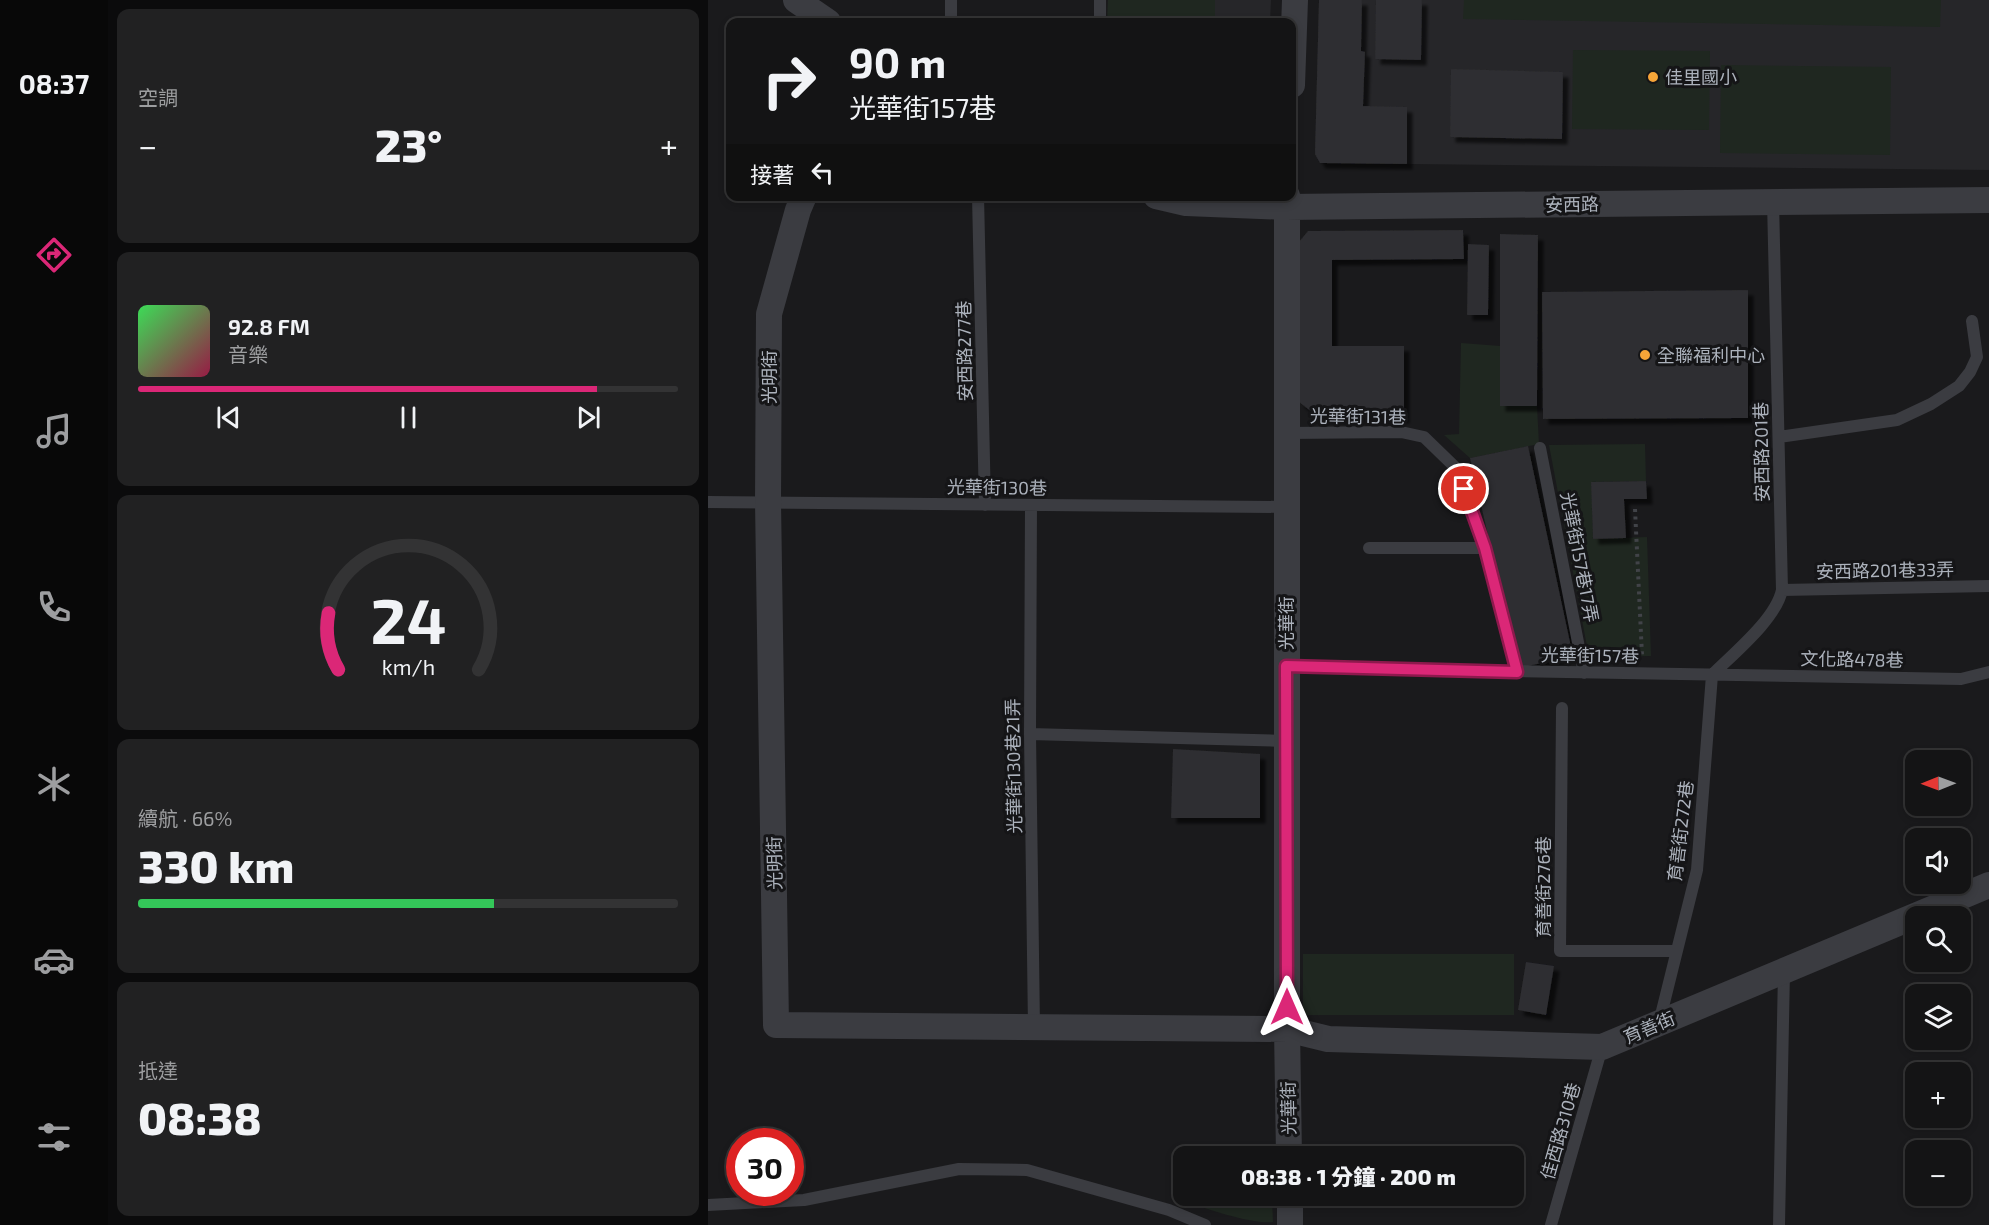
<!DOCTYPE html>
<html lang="zh-TW">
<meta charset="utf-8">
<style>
body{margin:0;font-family:"Exo 2","Noto Sans TC",sans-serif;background:#212122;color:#f1f3f6;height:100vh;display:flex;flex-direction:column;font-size:22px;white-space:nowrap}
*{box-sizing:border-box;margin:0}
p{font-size:20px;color:#9d9ea0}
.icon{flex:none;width:33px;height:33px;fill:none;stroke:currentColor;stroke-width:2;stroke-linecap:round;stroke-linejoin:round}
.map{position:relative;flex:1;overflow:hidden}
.side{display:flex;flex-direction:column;gap:9px;padding:9px;background:#0b0b0c;width:600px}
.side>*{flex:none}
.guide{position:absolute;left:18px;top:18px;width:570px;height:183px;border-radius:12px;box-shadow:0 3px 9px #0003,0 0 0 2px #333334;background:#141415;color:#f1f3f6;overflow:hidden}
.needle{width:39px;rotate:269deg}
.tools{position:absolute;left:1197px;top:750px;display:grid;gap:12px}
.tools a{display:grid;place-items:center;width:66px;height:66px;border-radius:12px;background:#141415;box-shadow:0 3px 9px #0003,0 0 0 2px #333334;font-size:30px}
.speed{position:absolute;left:18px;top:1128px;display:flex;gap:12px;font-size:30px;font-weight:700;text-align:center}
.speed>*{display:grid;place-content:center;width:78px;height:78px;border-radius:50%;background:#141415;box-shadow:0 3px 9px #0003,0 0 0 2px #333334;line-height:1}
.speed .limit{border:9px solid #d22;background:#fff;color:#111}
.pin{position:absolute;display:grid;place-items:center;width:51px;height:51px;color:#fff;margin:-26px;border:3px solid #fff;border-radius:50%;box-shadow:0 2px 6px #0007}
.me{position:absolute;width:66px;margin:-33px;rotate:0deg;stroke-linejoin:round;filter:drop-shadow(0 0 4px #0008)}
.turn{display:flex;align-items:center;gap:21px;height:126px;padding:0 24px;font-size:27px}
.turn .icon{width:78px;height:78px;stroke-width:2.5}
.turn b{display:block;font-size:42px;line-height:51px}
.then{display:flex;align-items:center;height:57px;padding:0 24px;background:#0003;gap:12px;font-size:22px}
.big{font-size:45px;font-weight:800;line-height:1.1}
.side .widget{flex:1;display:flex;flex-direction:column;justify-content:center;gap:9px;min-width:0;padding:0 21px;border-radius:12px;background:#212122}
.side .dial{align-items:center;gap:0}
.dial svg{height:156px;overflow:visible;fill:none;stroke:#333334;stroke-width:7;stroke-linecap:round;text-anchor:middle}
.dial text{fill:#f1f3f6;stroke:none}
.song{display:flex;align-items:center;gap:18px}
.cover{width:72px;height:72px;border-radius:9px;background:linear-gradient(135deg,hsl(130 70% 55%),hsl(340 70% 35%))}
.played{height:6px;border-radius:3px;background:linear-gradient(90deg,#db2777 85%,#333334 85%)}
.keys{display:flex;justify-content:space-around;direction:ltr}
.heat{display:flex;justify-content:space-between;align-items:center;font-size:33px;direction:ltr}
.charge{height:9px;border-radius:4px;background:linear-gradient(90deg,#34c759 66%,#333334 0)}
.trip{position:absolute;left:465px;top:1146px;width:351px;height:60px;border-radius:12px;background:#141415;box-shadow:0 3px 9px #0003,0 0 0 2px #333334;font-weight:800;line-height:60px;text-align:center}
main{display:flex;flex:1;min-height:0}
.tabs{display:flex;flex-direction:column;width:108px;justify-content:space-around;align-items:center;background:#080808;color:#9d9ea0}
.tabs .icon{width:42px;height:42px}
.tabs .current{color:#db2777}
.tabs b{font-size:27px;color:#f1f3f6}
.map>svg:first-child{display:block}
.built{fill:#262629}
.green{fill:#1f2720}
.building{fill:#2d2d30;filter:url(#shadow)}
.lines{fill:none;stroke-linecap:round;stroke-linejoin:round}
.path{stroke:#414348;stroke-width:4;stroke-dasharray:3 4.5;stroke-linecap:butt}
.lane{stroke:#3b3c41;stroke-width:12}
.street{stroke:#3b3c41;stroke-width:26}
.route-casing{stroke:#8e194d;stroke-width:15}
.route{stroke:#db2777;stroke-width:10}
.poi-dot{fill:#f6a438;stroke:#151517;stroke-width:2}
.labels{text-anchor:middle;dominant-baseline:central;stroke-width:6;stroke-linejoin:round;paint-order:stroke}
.poi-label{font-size:18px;fill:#acb2bc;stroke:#151517;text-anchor:start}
.street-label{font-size:18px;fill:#acb2bc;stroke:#151517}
</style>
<main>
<nav class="tabs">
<b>08:37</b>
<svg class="icon current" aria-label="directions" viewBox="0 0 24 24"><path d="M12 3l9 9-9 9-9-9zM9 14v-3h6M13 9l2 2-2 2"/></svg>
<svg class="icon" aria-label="music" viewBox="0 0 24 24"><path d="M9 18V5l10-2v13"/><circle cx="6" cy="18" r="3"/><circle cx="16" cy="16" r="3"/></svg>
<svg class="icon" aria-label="phone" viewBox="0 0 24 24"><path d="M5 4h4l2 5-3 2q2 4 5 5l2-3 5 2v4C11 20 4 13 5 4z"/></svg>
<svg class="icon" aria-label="climate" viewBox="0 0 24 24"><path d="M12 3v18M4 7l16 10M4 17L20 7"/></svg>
<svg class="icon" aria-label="car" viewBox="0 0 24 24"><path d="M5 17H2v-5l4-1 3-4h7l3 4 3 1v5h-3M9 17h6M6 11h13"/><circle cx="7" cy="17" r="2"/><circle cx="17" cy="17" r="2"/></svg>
<svg class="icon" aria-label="filters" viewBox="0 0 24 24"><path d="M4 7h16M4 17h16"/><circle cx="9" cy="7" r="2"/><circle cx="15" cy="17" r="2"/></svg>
</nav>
<section class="side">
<div class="widget"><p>空調</p>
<div class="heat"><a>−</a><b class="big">23°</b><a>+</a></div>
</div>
<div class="widget">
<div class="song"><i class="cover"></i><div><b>92.8 FM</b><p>音樂</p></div></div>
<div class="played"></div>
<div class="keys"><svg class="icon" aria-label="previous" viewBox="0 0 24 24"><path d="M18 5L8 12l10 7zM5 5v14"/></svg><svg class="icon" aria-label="pause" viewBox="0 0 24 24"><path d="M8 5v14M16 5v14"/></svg><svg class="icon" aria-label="next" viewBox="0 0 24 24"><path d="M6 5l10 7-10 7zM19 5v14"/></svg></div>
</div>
<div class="widget dial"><svg viewBox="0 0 100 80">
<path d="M14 69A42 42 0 1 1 86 69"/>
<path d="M14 69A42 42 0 0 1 9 40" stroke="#db2777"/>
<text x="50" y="56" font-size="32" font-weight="700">24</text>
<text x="50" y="72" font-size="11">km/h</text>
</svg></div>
<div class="widget"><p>續航 · 66%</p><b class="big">330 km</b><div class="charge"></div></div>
<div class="widget"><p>抵達</p><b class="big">08:38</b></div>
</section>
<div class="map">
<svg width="1281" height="1225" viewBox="0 0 1281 1225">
<defs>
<filter id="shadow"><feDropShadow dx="5.5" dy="5.5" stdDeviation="1.5" flood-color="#0009"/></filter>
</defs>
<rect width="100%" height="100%" fill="#1a1a1c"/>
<path class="built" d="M507 0H563L562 22H507Z
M611 0H1281V170L612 163 607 154Z"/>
<path class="green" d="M400 0H507V22H399Z
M756 0H1233L1232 27 755 19Z
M865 50 1002 51 1001 130 864 129Z
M1013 65 1183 67 1182 155 1012 153Z
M753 343 792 346V406H829L831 444 762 458 736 435 751 434Z
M937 444 938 481 884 482 885 539 939 537 943 656 881 657 841 445Z
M595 954H806V1015H595Z
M564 1198 565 1222C547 1225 497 1209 478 1201Z"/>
<path class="building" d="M611 0H654L653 51 657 52 655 106 699 107V164L612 163 607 154Z
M668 0H714L713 60 667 59Z
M743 69 855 72 854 139 742 137Z
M755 230 756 259 624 260V346H696V418L609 416 591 402 590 243 600 231Z
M792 234 830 235 829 406H792Z
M760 244 781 245 780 315H759Z
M1040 290V418L835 419 834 292Z
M820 446 865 656 811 668 762 458Z
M938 481 939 499H916L918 538 885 539 883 482Z
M465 749 552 754V818H463Z
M818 962 846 966 838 1015 810 1010Z"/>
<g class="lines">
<path class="path" d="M927 509 934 655"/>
<path class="lane" d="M243 0V22
M392 22V0
M270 196 277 505
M578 433 693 432 716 437 749 469 777 548 809 672
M1071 437 1189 420 1223 404 1251 386 1262 372 1269 357 1264 321
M832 448 876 673
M0 502 578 507
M323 505 322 734 326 1027
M661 548H777
M1074 590 1281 586
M578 667 1253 679 1281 672
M1004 675C1026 653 1068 619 1074 590L1065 201
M854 708 852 951H968
M322 734 578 741
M951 1023 989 870 1004 675
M0 1205 96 1200 251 1169 319 1170 461 1210 497 1225
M843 1225 894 1047
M1071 1225 1076 971"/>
<path class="street" d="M88 0 120 22
M584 85 587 0
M96 196 90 210 61 314 60 502 68 1025 579 1029 620 1039 894 1047 1281 885
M448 196 478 203 578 207 1281 200
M579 196V1029L581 1156
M582 1196V1225"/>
</g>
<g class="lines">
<defs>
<path id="route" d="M579 1007 578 666 809 672 777 548 756 489"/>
</defs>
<use href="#route" class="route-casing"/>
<use href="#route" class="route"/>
</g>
<g class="poi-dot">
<circle cx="945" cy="77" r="6"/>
<circle cx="937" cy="355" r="6"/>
</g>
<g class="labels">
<g class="poi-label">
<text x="957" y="77">佳里國小</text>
<text x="949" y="355">全聯福利中心</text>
</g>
<g class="street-label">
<text transform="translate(864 204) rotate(-1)">安西路</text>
<text transform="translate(256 351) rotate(-91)">安西路277巷</text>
<text transform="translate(61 377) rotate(-90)">光明街</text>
<text transform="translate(650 416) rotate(1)">光華街131巷</text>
<text transform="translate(1053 452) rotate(-91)">安西路201巷</text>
<text transform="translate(289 487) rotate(1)">光華街130巷</text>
<text transform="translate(872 557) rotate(79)">光華街157巷17弄</text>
<text transform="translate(1177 570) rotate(-1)">安西路201巷33弄</text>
<text transform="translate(578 623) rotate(-90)">光華街</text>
<text transform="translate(882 655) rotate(1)">光華街157巷</text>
<text transform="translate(1144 659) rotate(1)">文化路478巷</text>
<text transform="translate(305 766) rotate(-91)">光華街130巷21弄</text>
<text transform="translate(972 831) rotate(-83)">育善街272巷</text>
<text transform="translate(66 863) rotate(-91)">光明街</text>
<text transform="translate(835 887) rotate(-90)">育善街276巷</text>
<text transform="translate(941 1027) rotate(-23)">育善街</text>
<text transform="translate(580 1108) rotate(-91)">光華街</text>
<text transform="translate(852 1131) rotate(-74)">佳西路310巷</text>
</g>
</g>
</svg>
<div class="tools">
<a><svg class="needle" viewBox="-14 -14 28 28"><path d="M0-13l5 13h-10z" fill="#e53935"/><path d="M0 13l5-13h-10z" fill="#9d9ea0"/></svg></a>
<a><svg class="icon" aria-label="sound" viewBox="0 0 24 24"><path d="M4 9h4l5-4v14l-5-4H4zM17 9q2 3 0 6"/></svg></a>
<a><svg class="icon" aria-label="search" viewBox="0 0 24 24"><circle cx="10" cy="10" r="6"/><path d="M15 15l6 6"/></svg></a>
<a><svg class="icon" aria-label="layers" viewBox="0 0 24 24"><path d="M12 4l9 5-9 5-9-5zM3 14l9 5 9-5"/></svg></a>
<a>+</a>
<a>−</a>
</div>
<div class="speed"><div class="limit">30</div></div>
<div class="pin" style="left:756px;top:489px;background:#d93025"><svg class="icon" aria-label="arrive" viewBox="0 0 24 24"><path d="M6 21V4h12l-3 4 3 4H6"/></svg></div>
<svg class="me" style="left:579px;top:1007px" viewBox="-20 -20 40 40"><path d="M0-17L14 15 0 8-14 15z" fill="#db2777" stroke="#fff" stroke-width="4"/></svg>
<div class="trip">08:38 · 1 分鐘 · 200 m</div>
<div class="guide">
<div class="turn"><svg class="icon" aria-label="right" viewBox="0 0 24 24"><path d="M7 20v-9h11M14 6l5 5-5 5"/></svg><div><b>90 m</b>光華街157巷</div></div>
<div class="then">接著<svg class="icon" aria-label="left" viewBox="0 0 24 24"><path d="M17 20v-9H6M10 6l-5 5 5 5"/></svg></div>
</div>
</div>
</main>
